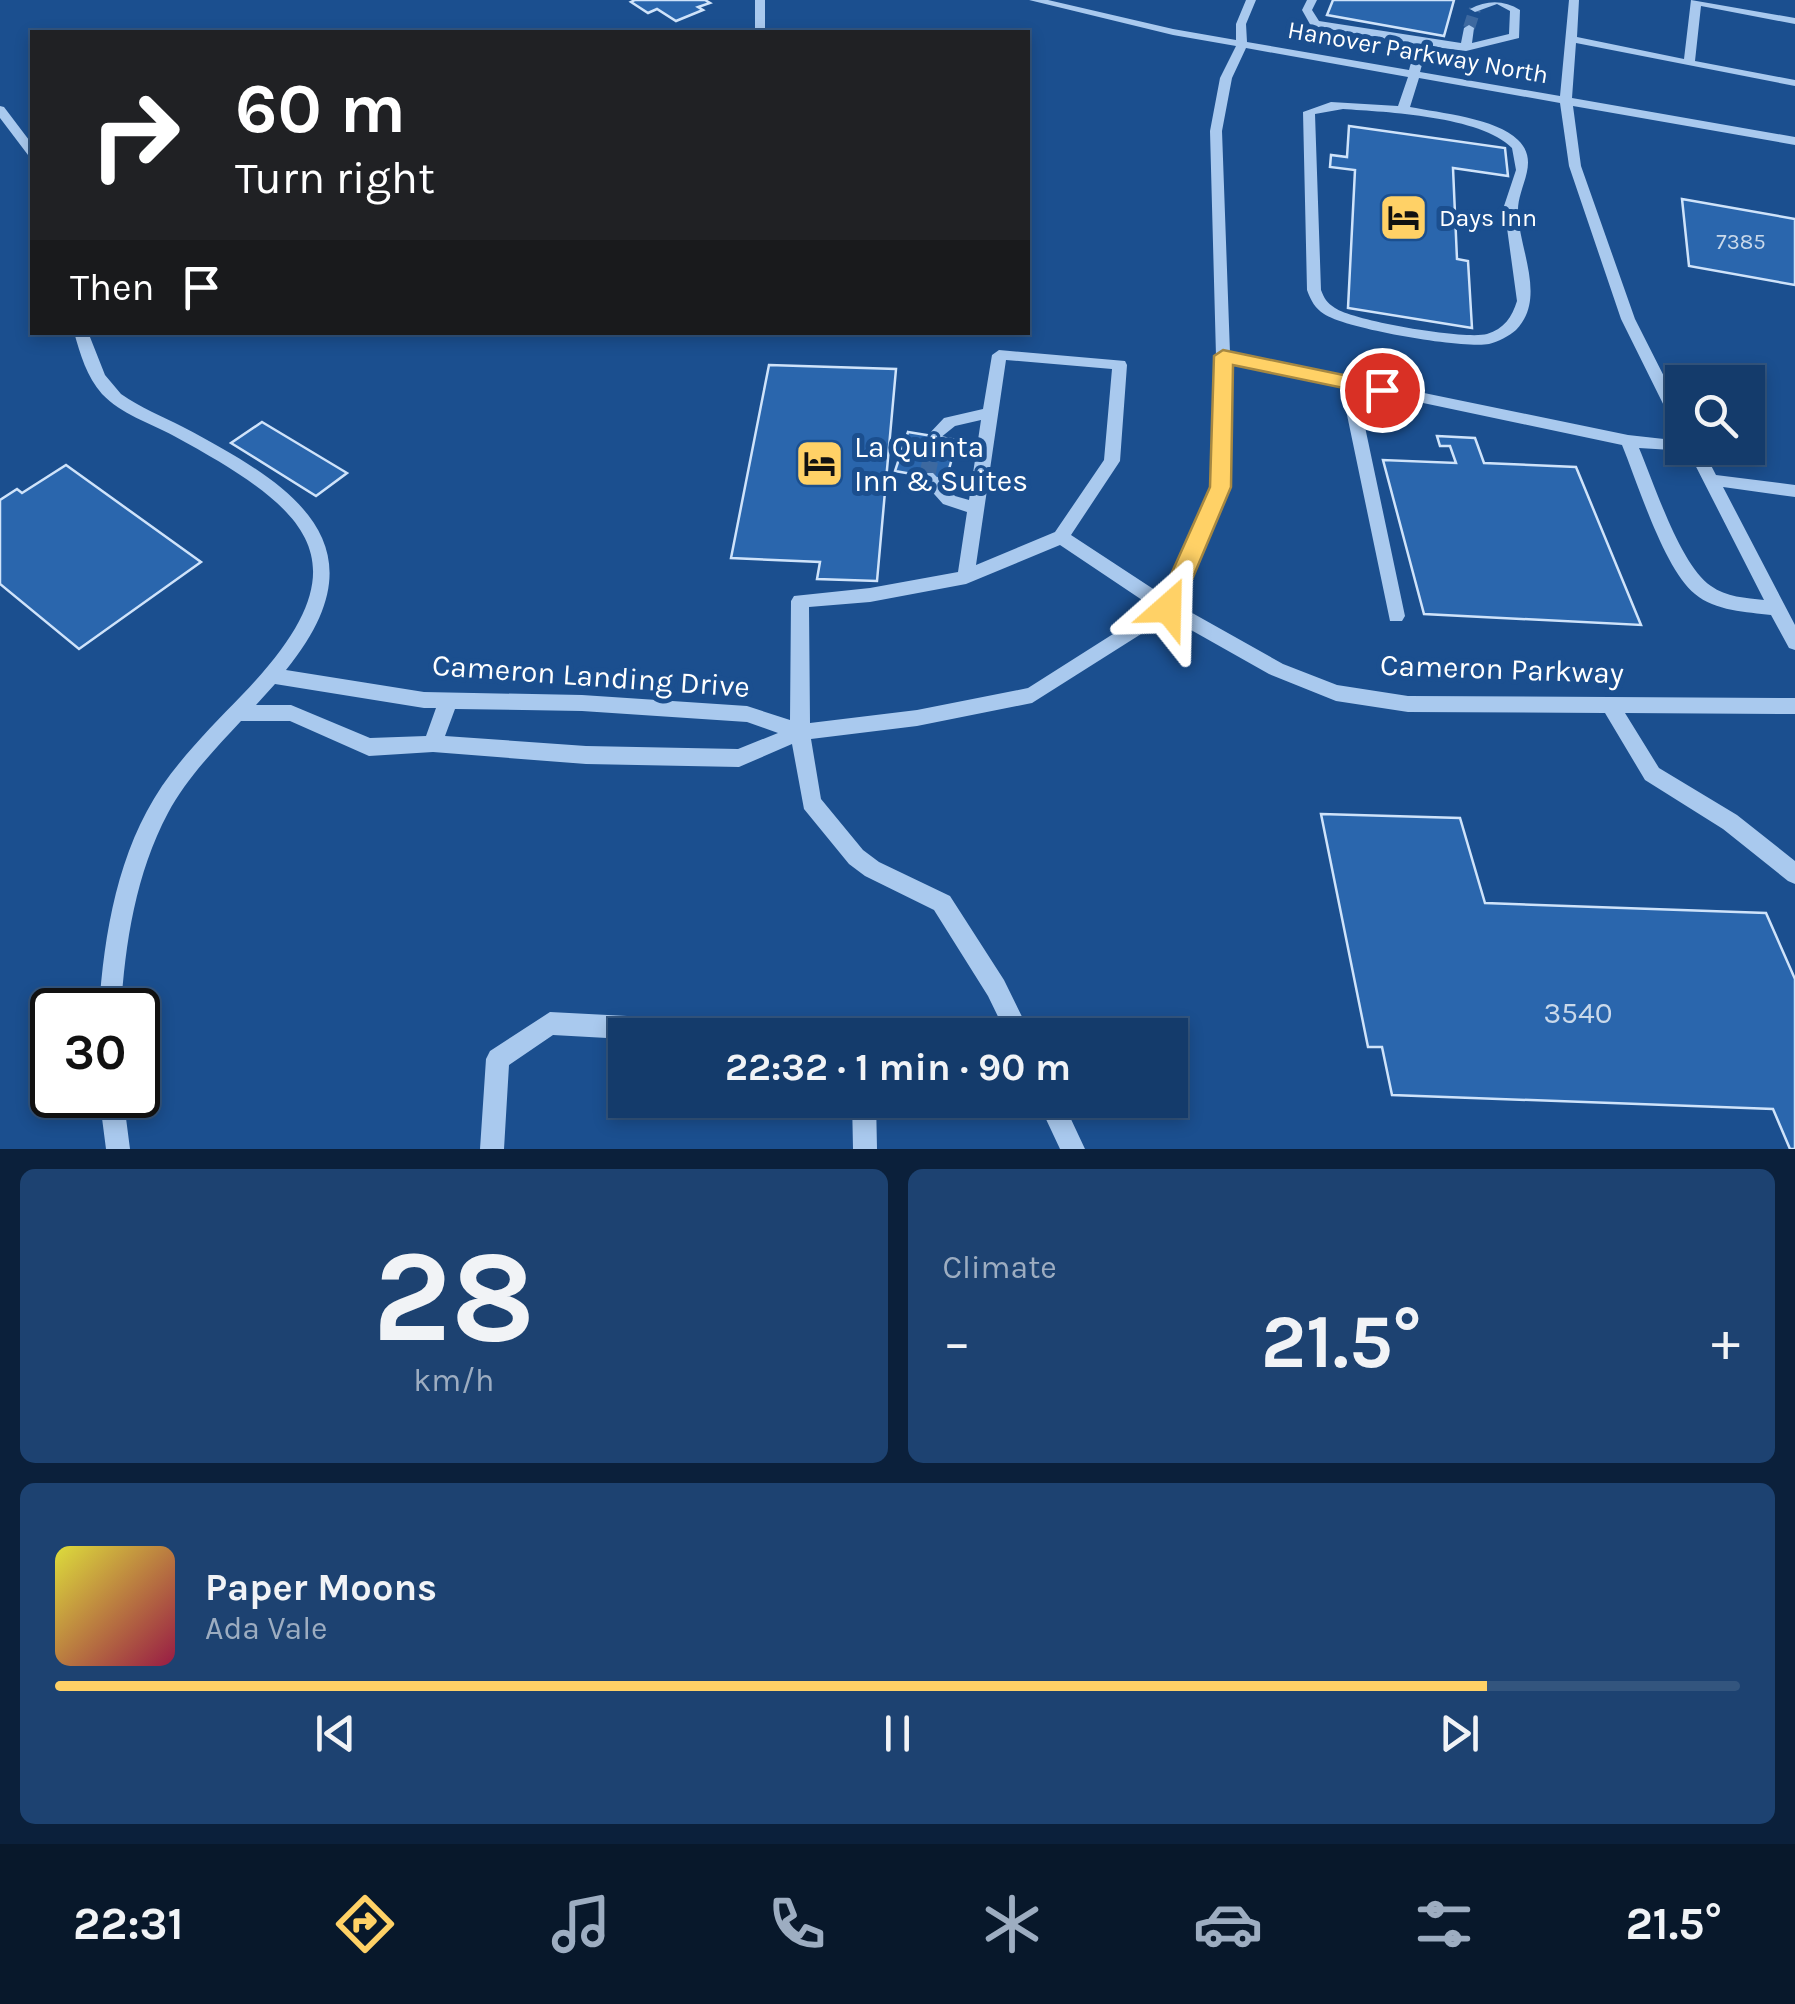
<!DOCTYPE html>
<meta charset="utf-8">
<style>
body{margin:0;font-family:Karla,sans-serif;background:#1d4271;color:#f1f3f6;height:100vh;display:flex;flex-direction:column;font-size:38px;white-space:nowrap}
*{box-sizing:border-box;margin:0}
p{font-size:32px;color:#9dadc1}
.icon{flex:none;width:55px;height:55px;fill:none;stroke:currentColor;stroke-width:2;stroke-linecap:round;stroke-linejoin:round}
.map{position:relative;height:1149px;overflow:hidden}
.sheet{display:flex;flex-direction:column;gap:20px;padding:20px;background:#0b203b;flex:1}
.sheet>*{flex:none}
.top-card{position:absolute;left:30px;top:30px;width:1000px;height:305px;border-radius:0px;box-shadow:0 5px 15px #0003,0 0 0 2px #33557e;background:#202124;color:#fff;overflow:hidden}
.buttons{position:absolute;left:1665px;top:365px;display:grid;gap:20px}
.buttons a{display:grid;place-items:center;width:100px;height:100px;border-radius:0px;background:#143b6b;box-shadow:0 5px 15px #0003,0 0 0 2px #33557e;font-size:50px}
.speed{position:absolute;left:30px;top:988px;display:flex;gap:20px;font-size:50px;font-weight:700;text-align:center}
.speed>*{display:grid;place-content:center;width:130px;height:130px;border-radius:50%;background:#143b6b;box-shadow:0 5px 15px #0003,0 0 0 2px #33557e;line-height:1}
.speed .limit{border:5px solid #111;border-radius:15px;background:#fff;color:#111}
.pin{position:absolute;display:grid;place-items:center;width:85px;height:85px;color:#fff;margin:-42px;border:5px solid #fff;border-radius:50%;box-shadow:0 2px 10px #0007}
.me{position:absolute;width:110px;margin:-55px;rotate:25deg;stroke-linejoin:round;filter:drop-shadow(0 0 8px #0008)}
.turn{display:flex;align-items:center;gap:35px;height:210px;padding:0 40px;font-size:45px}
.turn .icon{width:130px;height:130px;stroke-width:2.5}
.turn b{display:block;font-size:70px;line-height:85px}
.then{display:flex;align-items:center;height:95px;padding:0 40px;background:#0003;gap:20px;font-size:38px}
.big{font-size:75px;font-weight:700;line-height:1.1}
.sheet .card{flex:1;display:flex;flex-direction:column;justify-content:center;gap:15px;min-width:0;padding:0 35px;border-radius:15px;background:#1d4271}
.sheet .dial{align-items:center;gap:0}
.dial b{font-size:130px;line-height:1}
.song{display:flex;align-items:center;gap:30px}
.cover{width:120px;height:120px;border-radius:15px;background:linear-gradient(135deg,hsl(60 70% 55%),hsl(340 70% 35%))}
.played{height:10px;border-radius:5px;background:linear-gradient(90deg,#ffd166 85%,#33557e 85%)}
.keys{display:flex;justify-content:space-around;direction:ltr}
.heat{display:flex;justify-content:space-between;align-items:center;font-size:55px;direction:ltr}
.sheet .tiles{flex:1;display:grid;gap:20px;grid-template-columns:1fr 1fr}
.card:last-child{grid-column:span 2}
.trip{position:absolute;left:608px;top:1018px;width:580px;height:100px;border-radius:0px;background:#143b6b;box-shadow:0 5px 15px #0003,0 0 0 2px #33557e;font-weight:700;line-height:100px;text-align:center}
.tab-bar{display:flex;height:160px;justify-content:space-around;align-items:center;background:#08182b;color:#9dadc1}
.tab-bar .icon{width:70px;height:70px}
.tab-bar .selected{color:#ffd166}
.tab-bar b{font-size:45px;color:#f1f3f6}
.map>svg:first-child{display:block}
.building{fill:#2a66ad;stroke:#cfe3fa;stroke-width:2.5}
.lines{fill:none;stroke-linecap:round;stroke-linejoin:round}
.minor-tunnel-far1{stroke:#3d69a0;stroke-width:12;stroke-dasharray:12 6;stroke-linecap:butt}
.minor-tunnel{stroke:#3d69a0;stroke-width:16;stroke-dasharray:16 8;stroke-linecap:butt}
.minor{fill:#a9c9ee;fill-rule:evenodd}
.route{fill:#ffd166;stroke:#a68842;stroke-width:2.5}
.labels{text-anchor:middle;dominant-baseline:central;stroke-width:10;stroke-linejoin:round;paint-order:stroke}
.far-number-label{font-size:22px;fill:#cad9ea}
.far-street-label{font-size:25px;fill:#fff;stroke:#1b4f8f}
.far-poi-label{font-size:25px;fill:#fff;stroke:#1b4f8f;text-anchor:start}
.poi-label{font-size:30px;fill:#fff;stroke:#1b4f8f;text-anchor:start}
.street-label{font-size:30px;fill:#fff;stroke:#1b4f8f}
.near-number-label{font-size:30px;fill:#cad9ea}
</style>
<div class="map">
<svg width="1795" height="1149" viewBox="0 0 1795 1149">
<rect width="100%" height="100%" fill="#1b4f8f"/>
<path class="building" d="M635 0H705L710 3 698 7 703 10 676 21 657 9 648 13 631 2Z
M1333 0H1454L1444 36 1327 15Z
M1349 126 1505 148 1508 176 1453 168 1457 259 1468 261 1472 328 1348 308 1355 170 1330 167 1331 155 1347 157Z
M1682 199 1795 219V285L1689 266Z
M769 365 896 369 877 581 817 579 820 562 731 558Z
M262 422 347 473 316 496 231 443Z
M908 432 957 440 946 480 895 471Z
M1437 436 1475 438 1484 463 1576 467 1641 625 1424 614 1383 460 1456 463 1450 446H1440Z
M66 465 201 562 79 649 0 584V500L17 489 22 493Z
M1321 814 1460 818 1485 903 1766 913 1795 979V1149H1790L1773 1109 1392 1095 1382 1047H1368Z"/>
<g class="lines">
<path class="minor-tunnel-far1" d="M1469 28 1475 9"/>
<path class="minor-tunnel" d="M927 477 935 436"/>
<path class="minor" d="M755 0H765V32H755Z
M1029 0H1048L1173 29 1236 40V24L1246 0H1256L1246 24 1247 42 1409 70 1416 44 1311 26 1302 10 1307 0H1317L1312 10 1319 21 1461 43 1464 28 1469 25 1474 28 1472 43 1509 34 1510 11 1497 4 1475 12 1470 9C1487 0 1504 0 1520 10L1519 38 1466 51 1427 46 1420 72 1560 96 1569 0H1579L1577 37 1684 59 1691 0 1795 18V24L1701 6 1695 61 1795 80V86L1576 43 1572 98 1795 137V145L1573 106 1581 166 1635 319 1682 412V431L1674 426 1621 319 1569 166 1560 103 1419 78 1410 107C1440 113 1496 118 1518 140 1541 162 1517 187 1518 212 1519 250 1547 298 1516 330 1509 336 1498 342 1489 344 1464 349 1346 329 1324 314 1315 308 1311 301 1307 290L1303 112 1331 102 1398 106 1408 77 1246 48 1232 78 1222 131 1230 353 1628 435 1682 441V448H1702L1716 475 1795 485V497L1723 487 1795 625V650L1789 648 1771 615C1747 612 1715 611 1695 594 1664 569 1638 484 1622 445L1357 389 1405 616 1402 621H1390L1341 386 1230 362 1229 487 1178 605 1283 664 1337 685 1408 696 1795 698V714L1625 713 1659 768 1737 815 1795 861V884L1788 881 1723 829 1645 780 1605 713 1408 712 1336 701 1269 674 1168 617 1032 703 917 726 811 739 821 799 863 850 879 862 950 896 1004 980 1031 1035H1007L988 996 934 910 865 876 849 864 804 809 792 744 739 767 586 764 433 752 369 756 290 721H241C215 749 186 779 168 813 136 873 125 943 121 1010H99C104 933 118 851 162 786 185 753 214 724 242 695 371 562 310 510 174 436 150 423 121 414 102 394 87 377 80 354 74 332H88L105 375 121 394C141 408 162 416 183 427 291 484 389 544 286 670L424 692 582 695 747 706 790 720 791 601 794 596 870 588 958 572 967 512 943 504 919 477 921 473H933L955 496 969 500 981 420 955 426 935 442 927 436 944 418 983 409 992 355 999 350 1125 361 1127 365 1120 461 1071 535 1164 596 1213 487 1216 356 1210 131 1220 78 1236 46 1173 35ZM1343 109C1386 112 1481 116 1512 148L1516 170 1504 206 1517 301C1512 317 1504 329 1487 334 1465 340 1354 321 1335 308 1327 303 1324 298 1321 290L1315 114ZM1006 360 1112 369 1104 460 1055 532 976 565ZM1639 448 1688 451 1764 600C1746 598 1726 597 1711 586 1680 565 1654 483 1639 448ZM1060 545 1154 608 1028 688 917 710 810 723 809 607 870 602 966 584ZM275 684 424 708H436L426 736 370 738 291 705H256ZM455 709 582 711 747 722 778 733 738 749 586 746 445 736Z
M0 106 4 107 32 144V156L28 155 0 118Z
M550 1012 762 1023 770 1027 774 1035H625V1039L553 1035 509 1065 504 1149H480L486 1059 490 1051Z
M99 1095H123L130 1149H106Z
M852 1100H876L877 1149H853Z
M1037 1100H1062L1085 1149H1060Z"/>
</g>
<path class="route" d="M1223 350 1382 383 1392 390 1382 396 1233 365 1231 487 1180 608 1168 617 1156 608 1210 487 1214 356Z"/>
<defs>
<symbol id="hotel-square" viewBox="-11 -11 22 22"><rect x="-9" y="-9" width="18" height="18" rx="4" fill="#ffd166" stroke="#1b4f8f"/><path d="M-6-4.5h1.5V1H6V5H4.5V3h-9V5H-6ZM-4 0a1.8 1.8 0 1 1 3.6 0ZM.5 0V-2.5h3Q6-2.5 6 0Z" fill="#111"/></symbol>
</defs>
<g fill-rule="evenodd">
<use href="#hotel-square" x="1376" y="190" width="55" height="55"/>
<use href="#hotel-square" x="792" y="436" width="55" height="55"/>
</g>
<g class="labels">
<g class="far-number-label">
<text x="1741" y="242">7385</text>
</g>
<g class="far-street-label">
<text transform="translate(1418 52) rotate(10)">Hanover Parkway North</text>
</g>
<g class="far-poi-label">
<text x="1439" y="217">Days Inn</text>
</g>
<g class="poi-label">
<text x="854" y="447">La Quinta<tspan x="854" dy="34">Inn &amp; Suites</tspan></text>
</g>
<g class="street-label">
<text transform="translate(1502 669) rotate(2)">Cameron Parkway</text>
<text transform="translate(591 676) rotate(4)">Cameron Landing Drive</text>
</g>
<g class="near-number-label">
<text x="1578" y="1013">3540</text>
</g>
</g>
</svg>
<div class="buttons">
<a><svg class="icon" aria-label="search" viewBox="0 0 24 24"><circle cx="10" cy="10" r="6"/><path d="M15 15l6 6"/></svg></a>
</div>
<div class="speed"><div class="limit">30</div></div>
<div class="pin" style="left:1382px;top:390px;background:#d93025"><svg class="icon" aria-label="arrive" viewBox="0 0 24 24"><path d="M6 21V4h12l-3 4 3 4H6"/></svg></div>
<svg class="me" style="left:1168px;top:608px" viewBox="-20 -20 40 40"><path d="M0-17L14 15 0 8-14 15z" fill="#ffd166" stroke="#fff" stroke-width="4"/></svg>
<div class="trip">22:32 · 1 min · 90 m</div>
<div class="top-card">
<div class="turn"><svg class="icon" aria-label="right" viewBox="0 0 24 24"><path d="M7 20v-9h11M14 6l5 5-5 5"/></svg><div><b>60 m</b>Turn right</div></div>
<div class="then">Then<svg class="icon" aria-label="arrive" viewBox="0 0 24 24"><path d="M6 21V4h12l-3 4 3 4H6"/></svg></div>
</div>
</div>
<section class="sheet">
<div class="tiles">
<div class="card dial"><b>28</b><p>km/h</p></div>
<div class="card"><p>Climate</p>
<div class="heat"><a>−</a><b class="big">21.5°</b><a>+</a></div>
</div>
<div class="card">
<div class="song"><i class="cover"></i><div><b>Paper Moons</b><p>Ada Vale</p></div></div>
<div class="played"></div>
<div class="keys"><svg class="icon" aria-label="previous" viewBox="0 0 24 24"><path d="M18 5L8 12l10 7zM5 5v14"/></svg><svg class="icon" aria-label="pause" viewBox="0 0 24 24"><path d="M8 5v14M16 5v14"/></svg><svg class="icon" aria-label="next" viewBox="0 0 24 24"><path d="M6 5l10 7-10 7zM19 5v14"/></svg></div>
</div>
</div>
</section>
<nav class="tab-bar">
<b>22:31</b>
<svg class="icon selected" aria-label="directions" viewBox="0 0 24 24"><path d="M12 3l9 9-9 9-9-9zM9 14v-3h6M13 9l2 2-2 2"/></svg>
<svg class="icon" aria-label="music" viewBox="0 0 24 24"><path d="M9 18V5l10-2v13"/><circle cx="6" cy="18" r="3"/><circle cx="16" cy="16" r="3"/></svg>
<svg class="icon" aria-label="phone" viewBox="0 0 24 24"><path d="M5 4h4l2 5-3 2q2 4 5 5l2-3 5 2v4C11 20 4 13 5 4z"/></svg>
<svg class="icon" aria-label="climate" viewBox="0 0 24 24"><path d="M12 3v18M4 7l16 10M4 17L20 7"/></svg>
<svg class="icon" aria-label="car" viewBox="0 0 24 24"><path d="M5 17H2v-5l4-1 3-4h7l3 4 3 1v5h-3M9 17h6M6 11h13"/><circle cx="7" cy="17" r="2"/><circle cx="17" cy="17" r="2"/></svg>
<svg class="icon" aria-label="filters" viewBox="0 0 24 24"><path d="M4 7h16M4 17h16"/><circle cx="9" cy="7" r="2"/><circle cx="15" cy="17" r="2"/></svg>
<b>21.5°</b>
</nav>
